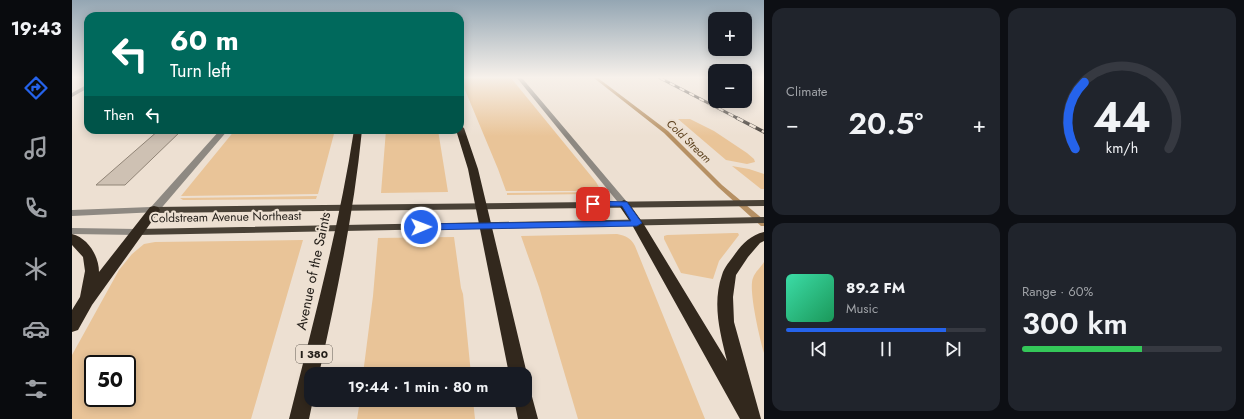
<!DOCTYPE html>
<meta charset="utf-8">
<style>
body{margin:0;font-family:Jost,sans-serif;background:#20242c;color:#f1f3f6;height:100vh;display:flex;flex-direction:column;font-size:15px;white-space:nowrap}
*{box-sizing:border-box;margin:0}
p{font-size:13px;color:#9ea1a6}
.icon{flex:none;width:22px;height:22px;fill:none;stroke:currentColor;stroke-width:2;stroke-linecap:round;stroke-linejoin:round}
.map{position:relative;flex:1;overflow:hidden}
.panel{display:flex;flex-direction:column;gap:8px;padding:8px;background:#0d0f14;width:480px}
.panel>*{flex:none}
.hud{position:absolute;left:12px;top:12px;width:380px;height:122px;border-radius:12px;box-shadow:0 2px 10px #0003;background:#00695c;color:#fff;overflow:hidden}
.tools{position:absolute;left:636px;top:12px;display:grid;gap:8px}
.tools a{display:grid;place-items:center;width:44px;height:44px;border-radius:8px;background:#171b24;box-shadow:0 2px 10px #0003;font-size:20px}
.speed{position:absolute;left:12px;top:355px;display:flex;gap:8px;font-size:20px;font-weight:700;text-align:center}
.speed>*{display:grid;place-content:center;width:52px;height:52px;border-radius:50%;background:#171b24;box-shadow:0 2px 10px #0003;line-height:1}
.speed .limit{border:2px solid #111;border-radius:6px;background:#fff;color:#111}
.pin{position:absolute;display:grid;place-items:center;width:34px;height:34px;color:#fff;margin:-17px;border-radius:8px;box-shadow:0 2px 6px #0006}
.me{position:absolute;width:44px;margin:-22px;rotate:89deg;stroke-linejoin:round;filter:drop-shadow(0 0 3px #0008)}
.turn{display:flex;align-items:center;gap:14px;height:84px;padding:0 20px;font-size:18px}
.turn .icon{width:52px;height:52px;stroke-width:2.5}
.turn b{display:block;font-size:28px;line-height:34px}
.then{display:flex;align-items:center;height:38px;padding:0 20px;background:#0003;gap:8px;font-size:15px}
.big{font-size:30px;font-weight:600;line-height:1.1}
.panel .card{flex:1;display:flex;flex-direction:column;justify-content:center;gap:6px;min-width:0;padding:0 14px;border-radius:12px;background:#20242c}
.panel .dial{align-items:center;gap:0}
.dial svg{height:104px;overflow:visible;fill:none;stroke:#363941;stroke-width:7;stroke-linecap:round;text-anchor:middle}
.dial text{fill:#f1f3f6;stroke:none}
.song{display:flex;align-items:center;gap:12px}
.cover{width:48px;height:48px;border-radius:6px;background:linear-gradient(135deg,hsl(160 70% 55%),hsl(150 70% 35%))}
.played{height:4px;border-radius:2px;background:linear-gradient(90deg,#2563eb 80%,#363941 80%)}
.keys{display:flex;justify-content:space-around;direction:ltr}
.heat{display:flex;justify-content:space-between;align-items:center;font-size:22px;direction:ltr}
.charge{height:6px;border-radius:3px;background:linear-gradient(90deg,#34c759 60%,#363941 0)}
.panel .tiles{flex:1;display:grid;gap:8px;grid-template-columns:repeat(2,1fr)}
.trip{position:absolute;left:232px;top:367px;width:228px;height:40px;border-radius:12px;background:#171b24;box-shadow:0 2px 10px #0003;font-weight:600;line-height:40px;text-align:center}
main{display:flex;flex:1;min-height:0}
.tabs{display:flex;flex-direction:column;width:72px;justify-content:space-around;align-items:center;background:#090b0e;color:#9ea1a6}
.tabs .icon{width:28px;height:28px}
.tabs .selected{color:#2563eb}
.tabs b{font-size:18px;color:#f1f3f6}
.map>svg:first-child{display:block}
.green{fill:#e9c498;fill-rule:evenodd}
.lines{fill:none;stroke-linecap:round;stroke-linejoin:round}
.stream{fill:#b69063;fill-rule:evenodd}
.building{fill:#cec1b3;stroke:#918577}
.minor{fill:#8e8982;fill-rule:evenodd}
.major{fill:#494136;fill-rule:evenodd}
.highway{fill:#32281d;fill-rule:evenodd}
.rail-far1-casing{stroke:#443e38;stroke-width:3}
.rail-casing{stroke:#443e38;stroke-width:3.5}
.rail-far1{stroke:#ede0d2;stroke-width:2;stroke-dasharray:5.5;stroke-linecap:butt}
.rail{stroke:#ede0d2;stroke-width:2.5;stroke-dasharray:7;stroke-linecap:butt}
.route{fill:#2563eb;stroke:#184099}
.labels{text-anchor:middle;dominant-baseline:central;stroke-width:4;stroke-linejoin:round;paint-order:stroke}
.far-water-label{font-size:11px;font-style:italic;fill:#583c18;stroke:#ede0d2}
.shield{fill:#ede0d2;stroke:#615a52;stroke-width:1}
.shield-label{font-size:11px;font-weight:bold;fill:#25201b}
.street-label{font-size:12px;fill:#25201b;stroke:#ede0d2}
.near-street-label{font-size:14px;fill:#25201b;stroke:#ede0d2}
</style>
<main>
<nav class="tabs">
<b>19:43</b>
<svg class="icon selected" aria-label="directions" viewBox="0 0 24 24"><path d="M12 3l9 9-9 9-9-9zM9 14v-3h6M13 9l2 2-2 2"/></svg>
<svg class="icon" aria-label="music" viewBox="0 0 24 24"><path d="M9 18V5l10-2v13"/><circle cx="6" cy="18" r="3"/><circle cx="16" cy="16" r="3"/></svg>
<svg class="icon" aria-label="phone" viewBox="0 0 24 24"><path d="M5 4h4l2 5-3 2q2 4 5 5l2-3 5 2v4C11 20 4 13 5 4z"/></svg>
<svg class="icon" aria-label="climate" viewBox="0 0 24 24"><path d="M12 3v18M4 7l16 10M4 17L20 7"/></svg>
<svg class="icon" aria-label="car" viewBox="0 0 24 24"><path d="M5 17H2v-5l4-1 3-4h7l3 4 3 1v5h-3M9 17h6M6 11h13"/><circle cx="7" cy="17" r="2"/><circle cx="17" cy="17" r="2"/></svg>
<svg class="icon" aria-label="filters" viewBox="0 0 24 24"><path d="M4 7h16M4 17h16"/><circle cx="9" cy="7" r="2"/><circle cx="15" cy="17" r="2"/></svg>
</nav>
<div class="map">
<svg width="692" height="419" viewBox="0 0 692 419">
<rect width="100%" height="100%" fill="#ede0d2"/>
<path class="green" d="M388 78H439L524 182 528 189 504 191H434L426 169Z
M606 119H618L642 131 675 153 682 159 683 162 675 164 654 160Z
M163 130H263L246 194 109 196Z
M314 130H366L376 192 309 193Z
M660 166 677 169 692 174V189H689Z
M528 192 523 194 435 195V193Z
M245 196 244 199 119 200H111L108 198Z
M662 233H666L667 235 647 261 641 279 609 273 592 239V236L595 235Z
M545 234C554 236 559 238 563 246L633 419H506L467 287 449 236Z
M382 237 389 288 391 294 399 374H291L301 296 306 238Z
M231 240 179 419H0V355L47 270 60 254 72 244 83 242ZM21 364H55V398H21Z
M692 262V353C688 340 676 289 681 278 683 272 689 267 692 262Z
M288 400H401L403 419H285Z"/>
<g class="lines">
<path class="stream" d="M522 78H526L596 131 650 185 692 220V226H689L646 187 592 133Z"/>
</g>
<path class="building" d="M87 130H110L53 185H24Z"/>
<g class="lines">
<path class="minor" d="M445 78H450L555 202 557 204 555 206H549Z
M16 84V88L0 97V93Z
M148 130H156L86 212 0 216V210L79 207Z
M0 228 65 229 69 230 70 232 69 234 65 235 0 234Z"/>
<path class="major" d="M692 200V206L82 213 77 210 82 207Z
M692 217V223L65 235 61 234 60 232 61 230 65 229Z"/>
<path class="highway" d="M388 125 392 128 406 169 455 374 453 379V374H437L396 169 384 130H388Z
M282 130H290C282 212 265 293 247 374H239V400H241L237 419H217C241 323 267 228 282 130Z
M552 200 556 202 571 223 655 361C648 332 640 304 650 275 652 267 659 260 663 254 671 243 679 235 692 232V241L688 243 676 257 664 275 661 297 662 322 689 419H668L559 223 546 204 548 202Z
M82 206 86 207 88 210 20 305 6 330 0 332V310L8 297 13 271 11 257 0 245V234C16 238 27 256 27 272L78 207Z
M453 390 459 393 466 419H446L442 400H453Z"/>
<defs>
<path id="rail-far1" d="M588 78 667 119"/>
<path id="rail" d="M665 118 692 132"/>
</defs>
<use href="#rail-far1" class="rail-far1-casing"/>
<use href="#rail" class="rail-casing"/>
<use href="#rail-far1" class="rail-far1"/>
<use href="#rail" class="rail"/>
</g>
<linearGradient id="sky" x2="0" y2="1"><stop stop-color="#94a6b3"/><stop offset="0.57" stop-color="#f7f1eb"/><stop offset="1" stop-color="#f7f1eb" stop-opacity="0"/></linearGradient>
<rect width="692" height="136" fill="url(#sky)"/>
<path class="route" d="M521 201 555 202 570 223 565 226 349 230 344 227 349 224 559 221 550 206H517L516 204Z"/>
<g class="labels">
<g class="far-water-label">
<text transform="translate(617 141) rotate(44)">Cold Stream</text>
</g>
<rect class="shield" x="224" y="345" width="36" height="18" rx="3"/>
<g class="shield-label">
<text x="242" y="354">I 380</text>
</g>
<g class="street-label">
<text transform="translate(154 217) rotate(-1)">Coldstream Avenue Northeast</text>
</g>
<g class="near-street-label">
<text transform="translate(241 271) rotate(-78)">Avenue of the Saints</text>
</g>
</g>
</svg>
<div class="tools">
<a>+</a>
<a>−</a>
</div>
<div class="speed"><div class="limit">50</div></div>
<div class="pin" style="left:521px;top:204px;background:#d93025"><svg class="icon" aria-label="arrive" viewBox="0 0 24 24"><path d="M6 21V4h12l-3 4 3 4H6"/></svg></div>
<svg class="me" style="left:349px;top:227px" viewBox="-20 -20 40 40"><circle r="17" fill="#2563eb" stroke="#fff" stroke-width="3"/><path d="M0-11L8 9 0 5-8 9z" fill="#fff"/></svg>
<div class="trip">19:44 · 1 min · 80 m</div>
<div class="hud">
<div class="turn"><svg class="icon" aria-label="left" viewBox="0 0 24 24"><path d="M17 20v-9H6M10 6l-5 5 5 5"/></svg><div><b>60 m</b>Turn left</div></div>
<div class="then">Then<svg class="icon" aria-label="left" viewBox="0 0 24 24"><path d="M17 20v-9H6M10 6l-5 5 5 5"/></svg></div>
</div>
</div>
<section class="panel">
<div class="tiles">
<div class="card"><p>Climate</p>
<div class="heat"><a>−</a><b class="big">20.5°</b><a>+</a></div>
</div>
<div class="card dial"><svg viewBox="0 0 100 80">
<path d="M14 69A42 42 0 1 1 86 69"/>
<path d="M14 69A42 42 0 0 1 21 18" stroke="#2563eb"/>
<text x="50" y="56" font-size="32" font-weight="700">44</text>
<text x="50" y="72" font-size="11">km/h</text>
</svg></div>
<div class="card">
<div class="song"><i class="cover"></i><div><b>89.2 FM</b><p>Music</p></div></div>
<div class="played"></div>
<div class="keys"><svg class="icon" aria-label="previous" viewBox="0 0 24 24"><path d="M18 5L8 12l10 7zM5 5v14"/></svg><svg class="icon" aria-label="pause" viewBox="0 0 24 24"><path d="M8 5v14M16 5v14"/></svg><svg class="icon" aria-label="next" viewBox="0 0 24 24"><path d="M6 5l10 7-10 7zM19 5v14"/></svg></div>
</div>
<div class="card"><p>Range · 60%</p><b class="big">300 km</b><div class="charge"></div></div>
</div>
</section>
</main>
